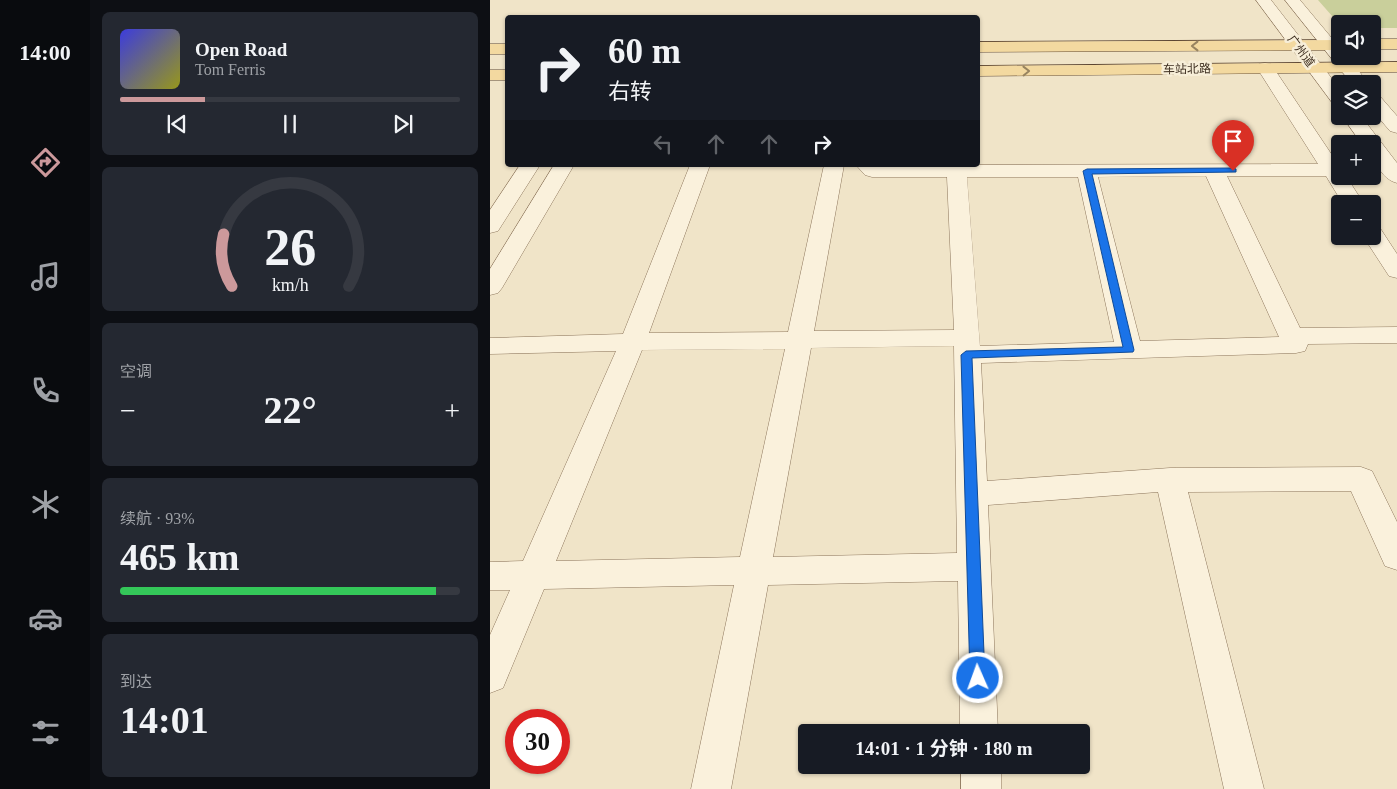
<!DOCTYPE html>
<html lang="zh">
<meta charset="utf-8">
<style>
body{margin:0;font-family:"Times New Roman","Noto Sans SC",serif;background:#242831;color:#f1f3f6;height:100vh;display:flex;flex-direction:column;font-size:19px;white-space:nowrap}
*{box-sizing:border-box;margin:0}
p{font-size:16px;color:#9ea1a6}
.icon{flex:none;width:28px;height:28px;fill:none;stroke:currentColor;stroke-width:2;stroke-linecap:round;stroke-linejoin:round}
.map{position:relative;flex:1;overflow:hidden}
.side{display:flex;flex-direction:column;gap:12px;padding:12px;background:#0d0f14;width:400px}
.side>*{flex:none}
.hud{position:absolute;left:15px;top:15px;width:475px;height:152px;border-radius:5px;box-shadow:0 1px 4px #0004;background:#171b24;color:#f1f3f6;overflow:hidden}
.fabs{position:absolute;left:841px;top:15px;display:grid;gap:10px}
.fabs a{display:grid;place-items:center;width:50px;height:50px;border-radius:5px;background:#171b24;box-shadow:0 1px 4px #0004;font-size:25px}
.speed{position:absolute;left:15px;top:709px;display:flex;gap:10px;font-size:25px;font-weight:700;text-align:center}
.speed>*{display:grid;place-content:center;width:65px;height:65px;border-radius:50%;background:#171b24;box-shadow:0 1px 4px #0004;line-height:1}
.speed .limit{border:8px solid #d22;background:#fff;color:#111}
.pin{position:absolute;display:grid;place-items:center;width:42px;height:42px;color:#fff;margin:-51px -21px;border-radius:50% 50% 50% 0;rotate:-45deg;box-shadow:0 0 5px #0007}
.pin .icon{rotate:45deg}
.me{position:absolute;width:55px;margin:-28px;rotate:358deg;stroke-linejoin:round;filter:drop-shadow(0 0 4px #0008)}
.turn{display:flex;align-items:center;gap:18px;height:105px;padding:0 20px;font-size:22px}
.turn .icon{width:65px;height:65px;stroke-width:2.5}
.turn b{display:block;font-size:35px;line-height:42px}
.lanes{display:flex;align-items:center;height:48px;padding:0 20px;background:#0003;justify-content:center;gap:25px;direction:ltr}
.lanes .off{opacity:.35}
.big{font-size:38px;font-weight:700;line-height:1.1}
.side .widget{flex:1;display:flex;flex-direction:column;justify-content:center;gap:8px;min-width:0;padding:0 18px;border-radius:8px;background:#242831}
.side .dial{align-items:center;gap:0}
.dial svg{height:130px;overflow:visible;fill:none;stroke:#363941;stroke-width:7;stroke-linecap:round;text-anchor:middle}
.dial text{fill:#f1f3f6;stroke:none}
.song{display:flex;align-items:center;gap:15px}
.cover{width:60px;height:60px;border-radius:8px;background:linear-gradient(135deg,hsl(240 70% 55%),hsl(60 70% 35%))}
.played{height:5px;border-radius:2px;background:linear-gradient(90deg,#cc999b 25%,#363941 25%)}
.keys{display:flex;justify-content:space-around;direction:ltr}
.heat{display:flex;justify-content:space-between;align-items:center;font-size:28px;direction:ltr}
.charge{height:8px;border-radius:4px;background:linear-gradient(90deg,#34c759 93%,#363941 0)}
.trip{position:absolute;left:308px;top:724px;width:292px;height:50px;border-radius:5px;background:#171b24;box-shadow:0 1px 4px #0004;font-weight:700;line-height:50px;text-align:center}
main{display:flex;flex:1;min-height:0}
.dock{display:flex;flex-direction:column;width:90px;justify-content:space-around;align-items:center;background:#090b0e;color:#9ea1a6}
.dock .icon{width:35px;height:35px}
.dock .selected{color:#cc999b}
.dock b{font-size:22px;color:#f1f3f6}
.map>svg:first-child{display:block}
.green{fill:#c9cf9b}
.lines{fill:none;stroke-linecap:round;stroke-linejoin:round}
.minor-casing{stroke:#8d765c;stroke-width:1}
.tertiary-casing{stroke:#8d765c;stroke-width:1}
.primary-casing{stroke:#5b4430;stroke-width:1}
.minor{fill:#faf1dc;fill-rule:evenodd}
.tertiary{fill:#faf1dc;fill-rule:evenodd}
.primary{fill:#f3d9a0;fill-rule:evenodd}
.oneway{stroke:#988460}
.route{fill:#1a73e8;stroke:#114b97}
.labels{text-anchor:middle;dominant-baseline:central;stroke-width:5;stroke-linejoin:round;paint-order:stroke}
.far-street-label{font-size:12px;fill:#3d2e20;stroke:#f7eed8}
</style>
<main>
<nav class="dock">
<b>14:00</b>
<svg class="icon selected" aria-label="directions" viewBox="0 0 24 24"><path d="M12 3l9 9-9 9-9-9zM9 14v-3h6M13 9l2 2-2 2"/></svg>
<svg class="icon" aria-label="music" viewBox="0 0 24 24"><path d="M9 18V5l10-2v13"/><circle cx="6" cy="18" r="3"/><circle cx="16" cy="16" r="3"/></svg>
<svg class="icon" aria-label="phone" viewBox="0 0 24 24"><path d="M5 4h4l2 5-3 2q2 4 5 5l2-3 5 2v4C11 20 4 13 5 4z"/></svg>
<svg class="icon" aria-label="climate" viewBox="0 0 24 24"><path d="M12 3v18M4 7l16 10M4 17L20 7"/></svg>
<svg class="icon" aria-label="car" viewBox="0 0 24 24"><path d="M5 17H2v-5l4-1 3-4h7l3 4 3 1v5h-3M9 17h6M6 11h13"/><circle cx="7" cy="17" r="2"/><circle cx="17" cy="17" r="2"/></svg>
<svg class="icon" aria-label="filters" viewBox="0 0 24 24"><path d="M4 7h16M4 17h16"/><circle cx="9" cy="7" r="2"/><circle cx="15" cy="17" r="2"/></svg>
</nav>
<section class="side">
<div class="widget">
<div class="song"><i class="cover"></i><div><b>Open Road</b><p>Tom Ferris</p></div></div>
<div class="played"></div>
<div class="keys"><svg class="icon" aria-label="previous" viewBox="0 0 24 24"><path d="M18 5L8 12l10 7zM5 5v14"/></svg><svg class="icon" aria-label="pause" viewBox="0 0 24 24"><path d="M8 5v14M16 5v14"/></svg><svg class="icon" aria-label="next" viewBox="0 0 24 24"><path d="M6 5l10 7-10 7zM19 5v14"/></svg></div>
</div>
<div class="widget dial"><svg viewBox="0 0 100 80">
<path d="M14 69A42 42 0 1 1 86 69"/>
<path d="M14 69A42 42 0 0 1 9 37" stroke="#cc999b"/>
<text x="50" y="56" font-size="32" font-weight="700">26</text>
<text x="50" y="72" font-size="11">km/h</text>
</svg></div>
<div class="widget"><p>空调</p>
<div class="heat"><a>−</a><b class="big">22°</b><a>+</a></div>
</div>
<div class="widget"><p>续航 · 93%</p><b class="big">465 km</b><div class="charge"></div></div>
<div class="widget"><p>到达</p><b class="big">14:01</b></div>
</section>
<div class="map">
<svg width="907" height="789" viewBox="0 0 907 789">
<rect width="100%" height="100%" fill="#f0e4c8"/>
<path class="green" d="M828 0H907V28H883L882 24 850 25Z"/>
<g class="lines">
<defs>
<path id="minor" d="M775 63 781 64 850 167V176H856L874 204H853L836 176H737L810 328 907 327V343L818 344 815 351 806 353 491 363 497 481 680 468 871 467 882 471 907 522V570L895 566 861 491 698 492 774 789H734L668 492 498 505 508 732H470L468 581 278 585 241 789H201L244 585 54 589 13 688 0 693V635L20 590H0V562L33 561 126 351 0 354V338L133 334 200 165H220L159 333 298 332 334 165H354L324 331 464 330 457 177H382L375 175 366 165 828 164 767 68 769 64ZM716 176 789 337 650 341 608 177ZM477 177H588L624 342 490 346ZM464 346 467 553 283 557 321 348ZM295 349 250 557 66 561 152 350Z
M30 165H50L8 231 0 233V210Z
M64 165H84L12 288 8 293 0 295V269Z
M882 226 890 228 907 254V278L899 276 873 236H882Z
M471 765H511V789H471Z"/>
<path id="tertiary" d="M766 0H781L850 89V106L844 105Z
M795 0H810L850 48V56H857L879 84H862Z
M882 93 888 94 907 116V133L900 131 882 110Z
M852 116H871L907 163V183C891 179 882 159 882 144H872Z"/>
<path id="primary" d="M882 39H907V49H882Z
M850 40V50L488 52V42Z
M0 44H18V54H0Z
M907 62V72L488 76V66Z
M0 70H18V80H0Z"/>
</defs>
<use href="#minor" class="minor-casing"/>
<use href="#tertiary" class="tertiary-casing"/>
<use href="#primary" class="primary-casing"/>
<use href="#minor" class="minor"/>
<use href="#tertiary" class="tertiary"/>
<use href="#primary" class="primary"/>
</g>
<defs><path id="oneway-chevron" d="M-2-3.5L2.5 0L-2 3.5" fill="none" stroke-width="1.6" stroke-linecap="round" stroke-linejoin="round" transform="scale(1.25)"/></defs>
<g class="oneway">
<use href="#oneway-chevron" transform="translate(705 46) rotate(180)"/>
<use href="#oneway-chevron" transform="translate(536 71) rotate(-1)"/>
</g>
<path class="route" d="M743 168 746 169V172L602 174 644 350 643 352 482 358 495 678 493 683 488 685 482 683 480 678 471 355 476 351 633 347 593 171 597 169Z"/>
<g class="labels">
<g class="far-street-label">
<text transform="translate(811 51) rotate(53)">广州道</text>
<text transform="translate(697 69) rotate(-1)">车站北路</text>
</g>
</g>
</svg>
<div class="fabs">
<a><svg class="icon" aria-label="sound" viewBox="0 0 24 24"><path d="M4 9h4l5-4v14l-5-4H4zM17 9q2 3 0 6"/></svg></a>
<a><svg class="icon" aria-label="layers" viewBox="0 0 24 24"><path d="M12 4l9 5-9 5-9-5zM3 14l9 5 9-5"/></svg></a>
<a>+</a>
<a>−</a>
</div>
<div class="speed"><div class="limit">30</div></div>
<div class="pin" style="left:743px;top:171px;background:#d93025"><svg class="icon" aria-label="arrive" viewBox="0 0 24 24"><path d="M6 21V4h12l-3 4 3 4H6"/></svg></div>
<svg class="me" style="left:488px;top:678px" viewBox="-20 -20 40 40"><circle r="17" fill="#1a73e8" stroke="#fff" stroke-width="3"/><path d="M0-11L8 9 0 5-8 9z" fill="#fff"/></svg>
<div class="trip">14:01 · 1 分钟 · 180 m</div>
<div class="hud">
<div class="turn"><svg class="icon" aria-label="right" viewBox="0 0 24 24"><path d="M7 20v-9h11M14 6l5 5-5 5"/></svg><div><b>60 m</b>右转</div></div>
<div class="lanes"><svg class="icon off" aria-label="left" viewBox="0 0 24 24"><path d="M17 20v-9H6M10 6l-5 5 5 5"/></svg><svg class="icon off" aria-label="ahead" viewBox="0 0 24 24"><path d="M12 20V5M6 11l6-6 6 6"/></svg><svg class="icon off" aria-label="ahead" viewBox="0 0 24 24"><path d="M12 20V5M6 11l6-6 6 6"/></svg><svg class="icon" aria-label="right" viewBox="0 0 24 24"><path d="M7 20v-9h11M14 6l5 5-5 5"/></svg></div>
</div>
</div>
</main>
